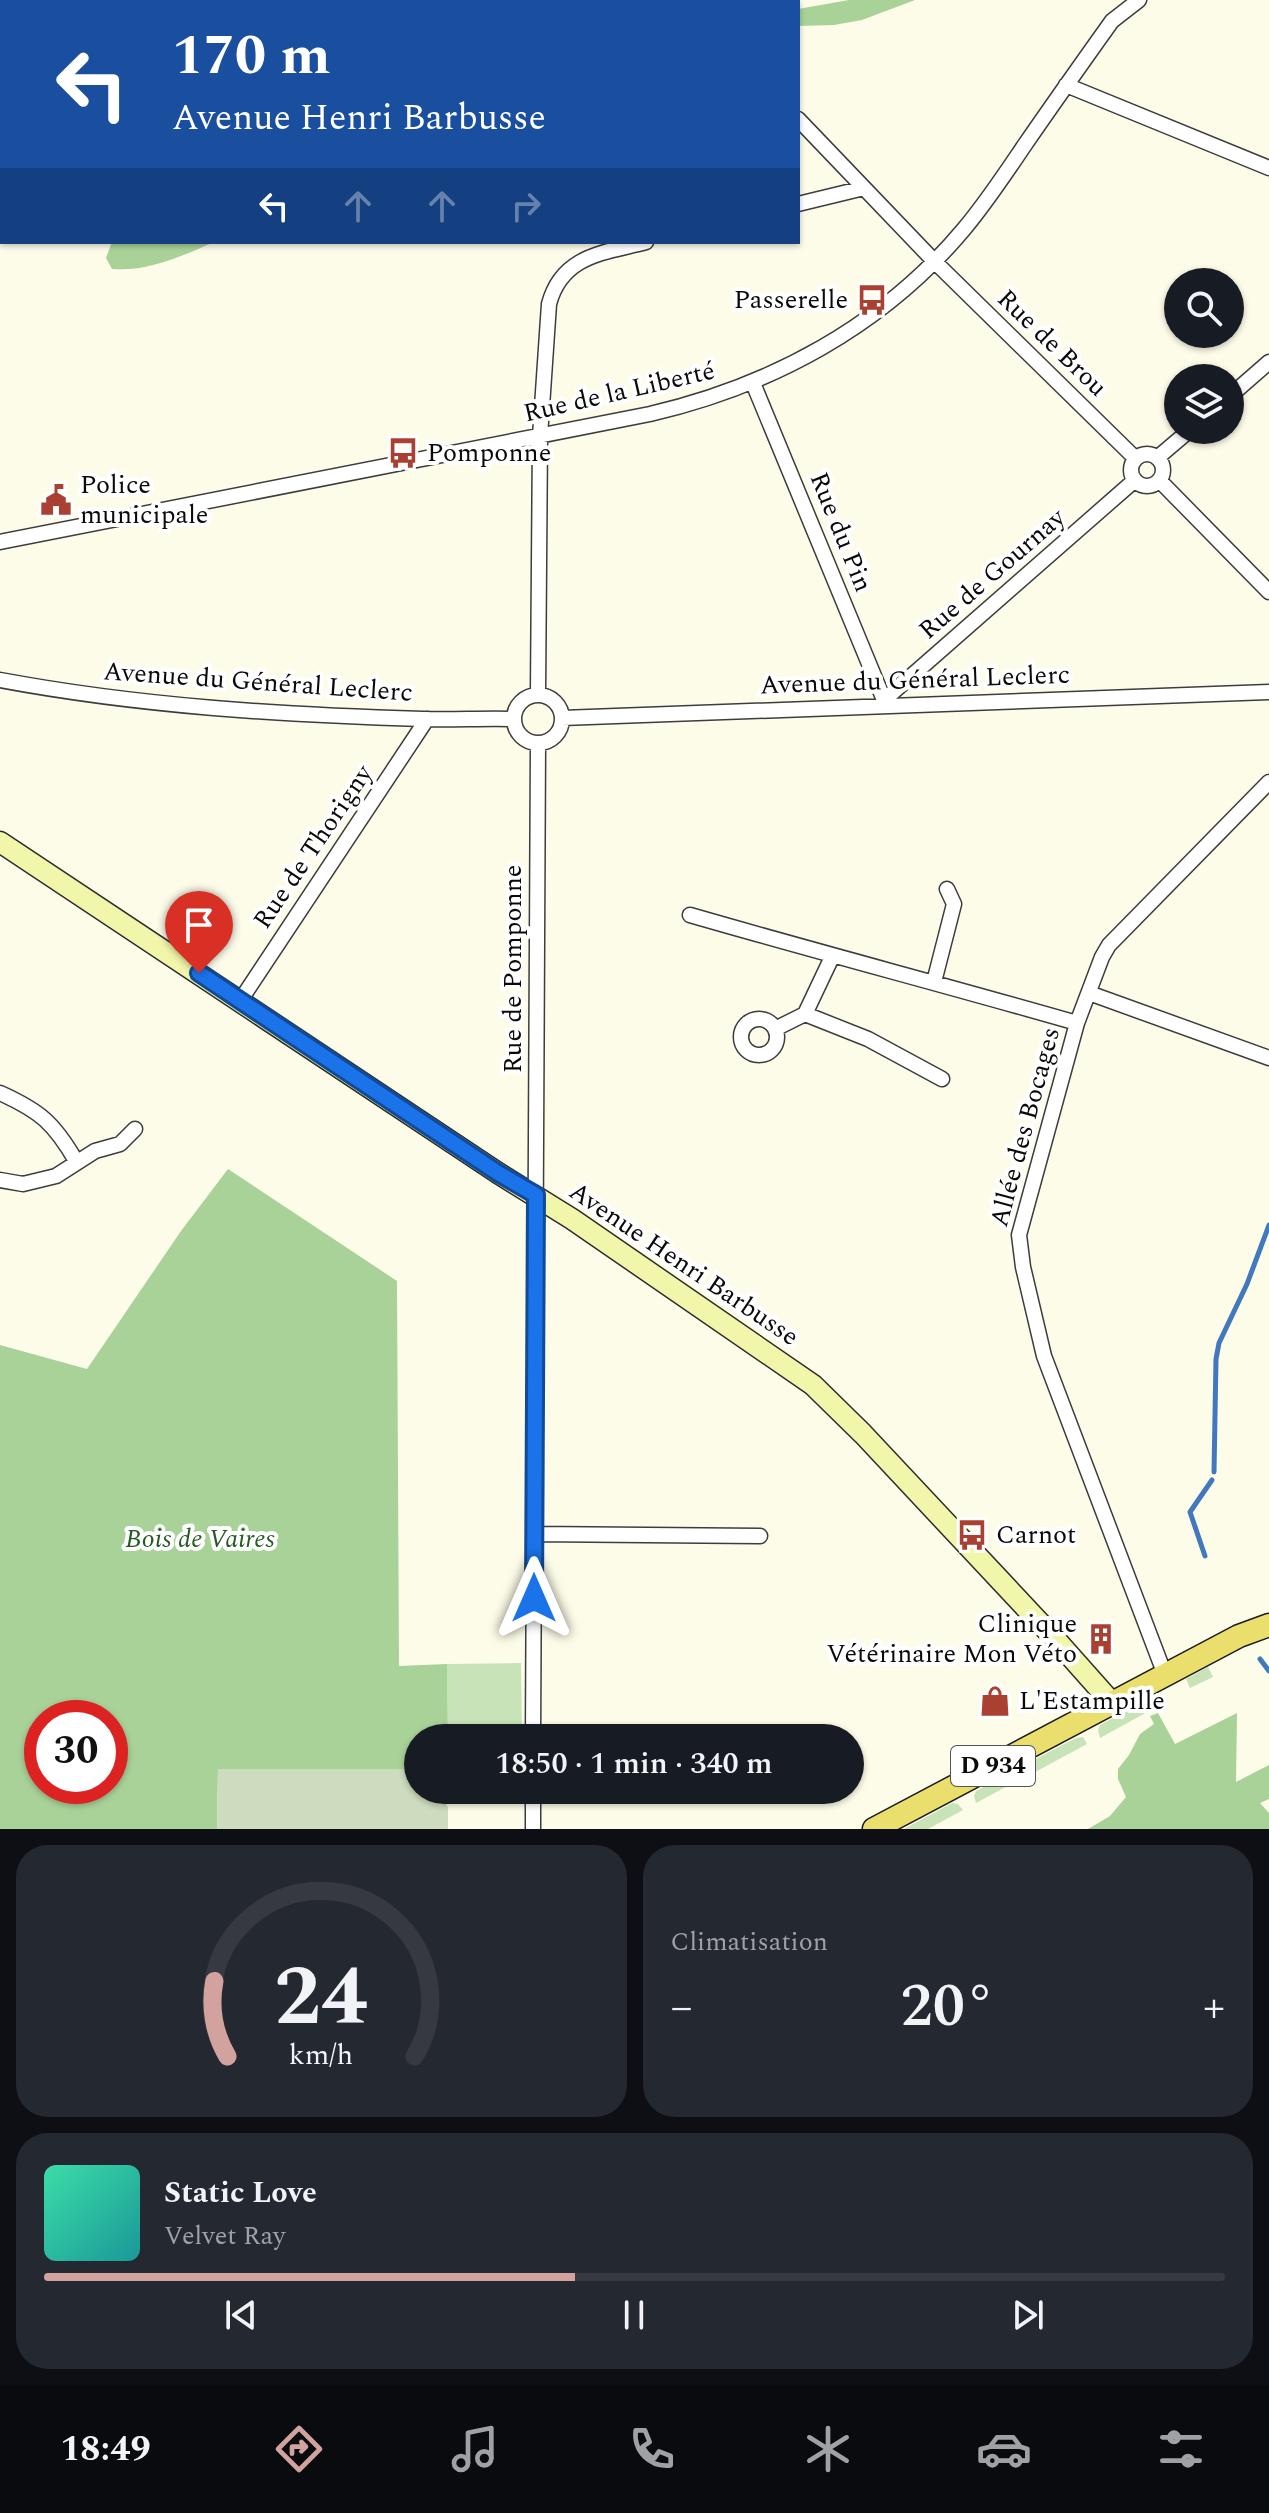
<!DOCTYPE html>
<html lang="fr">
<meta charset="utf-8">
<style>
body{margin:0;font-family:Spectral,serif;background:#242831;color:#f1f3f6;height:100vh;display:flex;flex-direction:column;font-size:30px;white-space:nowrap}
*{box-sizing:border-box;margin:0}
p{font-size:26px;color:#9ea1a6}
.icon{flex:none;width:44px;height:44px;fill:none;stroke:currentColor;stroke-width:2;stroke-linecap:round;stroke-linejoin:round}
.map{position:relative;height:1829px;overflow:hidden}
.panel{display:flex;flex-direction:column;gap:16px;padding:16px;background:#0d0f14;flex:1}
.panel>*{flex:none}
.guide{position:absolute;left:0px;top:0px;width:800px;height:244px;box-shadow:0 2px 6px #0004;background:#1a4fa0;color:#fff;overflow:hidden}
.tools{position:absolute;left:1164px;top:268px;display:grid;gap:16px}
.tools a{display:grid;place-items:center;width:80px;height:80px;border-radius:50%;background:#171b24;box-shadow:0 2px 6px #0004;font-size:40px}
.speed{position:absolute;left:24px;top:1700px;display:flex;gap:16px;font-size:40px;font-weight:700;text-align:center}
.speed>*{display:grid;place-content:center;width:104px;height:104px;border-radius:50%;background:#171b24;box-shadow:0 2px 6px #0004;line-height:1}
.speed .limit{border:12px solid #d22;background:#fff;color:#111}
.pin{position:absolute;display:grid;place-items:center;width:68px;height:68px;color:#fff;margin:-82px -34px;border-radius:50% 50% 50% 0;rotate:-45deg;box-shadow:0 0 8px #0007}
.pin .icon{rotate:45deg}
.me{position:absolute;width:88px;margin:-44px;rotate:0deg;stroke-linejoin:round;filter:drop-shadow(0 0 6px #0008)}
.turn{display:flex;align-items:center;gap:28px;height:168px;padding:0 40px;font-size:36px}
.turn .icon{width:104px;height:104px;stroke-width:2.5}
.turn b{display:block;font-size:56px;line-height:68px}
.lanes{display:flex;align-items:center;height:76px;padding:0 40px;background:#0003;justify-content:center;gap:40px;direction:ltr}
.lanes .off{opacity:.35}
.big{font-size:60px;font-weight:600;line-height:1.1}
.panel .widget{flex:1;display:flex;flex-direction:column;justify-content:center;gap:12px;min-width:0;padding:0 28px;border-radius:32px;background:#242831}
.panel .dial{align-items:center;gap:0}
.dial svg{height:208px;overflow:visible;fill:none;stroke:#363941;stroke-width:7;stroke-linecap:round;text-anchor:middle}
.dial text{fill:#f1f3f6;stroke:none}
.song{display:flex;align-items:center;gap:24px}
.cover{width:96px;height:96px;border-radius:12px;background:linear-gradient(135deg,hsl(160 70% 55%),hsl(180 70% 35%))}
.played{height:8px;border-radius:4px;background:linear-gradient(90deg,#d1a29e 45%,#363941 45%)}
.keys{display:flex;justify-content:space-around;direction:ltr}
.heat{display:flex;justify-content:space-between;align-items:center;font-size:44px;direction:ltr}
.panel .tiles{flex:1;display:grid;gap:16px;grid-template-columns:1fr 1fr}
.widget:last-child{grid-column:span 2}
.trip{position:absolute;left:404px;top:1724px;width:460px;height:80px;border-radius:40px;background:#171b24;box-shadow:0 2px 6px #0004;font-weight:600;line-height:80px;text-align:center}
.dock{display:flex;height:128px;justify-content:space-around;align-items:center;background:#090b0e;color:#9ea1a6}
.dock .icon{width:56px;height:56px}
.dock .on{color:#d1a29e}
.dock b{font-size:36px;color:#f1f3f6}
.map>svg:first-child{display:block}
.green{fill:#c7e3b7}
.forest{fill:#a9d298;fill-rule:evenodd}
.cemetery{fill:#cddbbe}
.lines{fill:none;stroke-linecap:round;stroke-linejoin:round}
.stream{stroke:#4279be;stroke-width:5}
.minor-casing{stroke:#3d3d3d;stroke-width:17}
.secondary-casing{stroke:#2c2c2c;stroke-width:23}
.primary-casing{stroke:#1b1b1b;stroke-width:25}
.minor{stroke:#fff;stroke-width:14}
.secondary{stroke:#f2f6ab;stroke-width:20}
.primary{stroke:#eadf6c;stroke-width:22}
.rail{stroke:#aa4032;stroke-width:5}
.route-casing{stroke:#114b97;stroke-width:20}
.route{stroke:#1a73e8;stroke-width:14}
.labels{text-anchor:middle;dominant-baseline:central;stroke-width:8;stroke-linejoin:round;paint-order:stroke}
.shield{fill:#fff;stroke:#545454;stroke-width:2}
.shield-label{font-size:24px;font-weight:bold;fill:#0a0a0a}
.poi-label{font-size:26px;fill:#0a0a0a;stroke:#fff;text-anchor:start}
.street-label{font-size:26px;fill:#0a0a0a;stroke:#fff}
.park-label{font-size:26px;font-style:italic;fill:#255a22;stroke:#fff}
</style>
<div class="map">
<svg width="1269" height="1829" viewBox="0 0 1269 1829">
<rect width="100%" height="100%" fill="#fdfce9"/>
<path class="green" d="M521 1663 522 1738H448L447 1664Z
M1208 1667 1213 1677 1190 1688 1186 1679Z
M1154 1696 1160 1705 1100 1738 1098 1730 1100 1725Z
M1083 1737 1087 1744 1024 1778 1022 1766 1076 1738Z
M1008 1774 1015 1782 976 1803 974 1796 976 1791Z
M952 1803 958 1804 963 1810 928 1829H904Z"/>
<path class="forest" d="M849 0H915L862 20 834 25 798 26V9Z
M112 242H214C182 256 148 272 112 269L106 258Z
M228 1169 397 1281 399 1666 447 1664 448 1738H418V1769H218L217 1829H0V1345L87 1369 181 1231ZM42 1718H110V1786H42Z
M1158 1713 1175 1744 1237 1713 1236 1782 1269 1765V1799L1260 1803 1269 1813V1829H1088L1110 1816 1126 1797 1118 1779V1769L1129 1755 1140 1734 1154 1724 1150 1716Z"/>
<path class="cemetery" d="M218 1769H418V1790H444V1801L448 1807V1829H217Z"/>
<g class="lines">
<path class="stream" d="M1214 1472 1216 1359 1219 1343 1247 1284 1269 1225
M1205 1556 1190 1512 1212 1480
M1260 1659 1269 1671"/>
<defs>
<path id="minor" d="M692 0 693 2
M1066 85 1269 168
M798 119 934 261 1135 458
M798 204 864 188
M753 383 884 700
M1230 396 1269 362
M1131 470a16 16 0 1 1 32 0a16 16 0 1 1-32 0Z
M1157 458 1190 430
M1159 480 1269 592
M0 542 650 414C771 386 883 326 964 229 986 203 1005 174 1024 146 1053 104 1082 63 1112 21L1139 0
M0 680C139 706 282 715 423 719 453 720 484 718 514 719
M538 694 540 436 549 304C562 255 604 253 646 242
M514 719a24 24 0 1 1 48 0a24 24 0 1 1-48 0Z
M884 705V700L1135 480
M562 718 1269 692
M690 915C818 952 948 986 1077 1023
M832 957 805 1014 868 1039 942 1079
M934 982 954 904 947 889
M1089 993 1269 1058
M240 1001 427 719
M741 1037a18 18 0 1 1 36 0a18 18 0 1 1-36 0Z
M775 1029 805 1014
M0 1093C40 1111 54 1123 76 1161
M0 1180 23 1184 56 1176 95 1151 120 1144 135 1129
M534 1534 760 1536
M1165 1675 1044 1356 1023 1267 1019 1235 1077 1023 1102 957 1109 945 1269 782
M533 1738 538 743
M533 1829V1790"/>
<path id="secondary" d="M0 842 498 1173 572 1219 813 1385 863 1434 1056 1640 1112 1703"/>
<path id="primary" d="M874 1829 1239 1636 1269 1625"/>
</defs>
<use href="#minor" class="minor-casing"/>
<use href="#secondary" class="secondary-casing"/>
<use href="#primary" class="primary-casing"/>
<use href="#minor" class="minor"/>
<use href="#secondary" class="secondary"/>
<use href="#primary" class="primary"/>
<path class="rail" d="M113 2 117 0
M149 2 153 0
M170 2 174 0
M192 2 196 0
M219 2 222 0
M0 56 2 55
M0 78 2 77
M0 100 2 99
M0 114 2 113"/>
</g>
<g class="lines">
<defs>
<path id="route" d="M199 973 498 1173 536 1195 534 1598"/>
</defs>
<use href="#route" class="route-casing"/>
<use href="#route" class="route"/>
</g>
<defs>
<symbol id="bus-bare" viewBox="-9 -9 18 18"><path d="M-5-6H5V4H4V6H2V4H-2V6H-4V4H-5ZM-3.5-4V0h7V-4ZM-3.5 1.2v1.5H-2V1.2ZM2 1.2v1.5H3.5V1.2Z" fill="#aa4032" stroke="#fff" stroke-width="2.5" paint-order="stroke"/></symbol>
<symbol id="civic-bare" viewBox="-9 -9 18 18"><path d="M-.6-6.5H3V-4.5H.6V-3L4-1V1h2V6H-6V1h2V-1L-.6-3ZM-1.2 2.5V6h2.4V2.5Z" fill="#aa4032" stroke="#fff" stroke-width="2.5" paint-order="stroke"/></symbol>
<symbol id="building-bare" viewBox="-9 -9 18 18"><path d="M-4-6H4V6H1V3H-1V6H-4ZM-2.5-4.3h1.7v1.8h-1.7ZM.8-4.3h1.7v1.8H.8ZM-2.5-1h1.7V.8h-1.7ZM.8-1h1.7V.8H.8Z" fill="#aa4032" stroke="#fff" stroke-width="2.5" paint-order="stroke"/></symbol>
<symbol id="shop-bare" viewBox="-9 -9 18 18"><path d="M-5-2.5h2.3a2.7 3.5 0 0 1 5.4 0H5L5.5 6h-11ZM-1.5-2.5h3a1.5 2.3 0 0 0-3 0Z" fill="#aa4032" stroke="#fff" stroke-width="2.5" paint-order="stroke"/></symbol>
</defs>
<g fill-rule="evenodd">
<use href="#bus-bare" x="850" y="278" width="44" height="44"/>
<use href="#bus-bare" x="381" y="431" width="44" height="44"/>
<use href="#civic-bare" x="34" y="478" width="44" height="44"/>
<use href="#bus-bare" x="950" y="1513" width="44" height="44"/>
<use href="#building-bare" x="1079" y="1617" width="44" height="44"/>
<use href="#shop-bare" x="973" y="1679" width="44" height="44"/>
</g>
<g class="labels">
<rect class="shield" x="951" y="1746" width="84" height="40" rx="6"/>
<g class="shield-label">
<text x="993" y="1766">D 934</text>
</g>
<g class="poi-label">
<text x="848" y="300" text-anchor="end">Passerelle</text>
<text x="427" y="453">Pomponne</text>
<text x="80" y="485">Police<tspan x="80" dy="30">municipale</tspan></text>
<text x="996" y="1535">Carnot</text>
<text x="1077" y="1624" text-anchor="end">Clinique<tspan x="1077" dy="30">Vétérinaire Mon Véto</tspan></text>
<text x="1019" y="1701">L'Estampille</text>
</g>
<g class="street-label">
<text transform="translate(1052 343) rotate(44)">Rue de Brou</text>
<text transform="translate(619 392) rotate(-13)">Rue de la Liberté</text>
<text transform="translate(841 532) rotate(68)">Rue du Pin</text>
<text transform="translate(992 574) rotate(-41)">Rue de Gournay</text>
<text transform="translate(915 680) rotate(-2)">Avenue du Général Leclerc</text>
<text transform="translate(258 682) rotate(4)">Avenue du Général Leclerc</text>
<text transform="translate(313 847) rotate(-56)">Rue de Thorigny</text>
<text transform="translate(513 969) rotate(-90)">Rue de Pomponne</text>
<text transform="translate(1025 1127) rotate(-75)">Allée des Bocages</text>
<text transform="translate(684 1264) rotate(34)">Avenue Henri Barbusse</text>
</g>
<g class="park-label">
<text x="200" y="1539">Bois de Vaires</text>
</g>
</g>
</svg>
<div class="tools">
<a><svg class="icon" aria-label="search" viewBox="0 0 24 24"><circle cx="10" cy="10" r="6"/><path d="M15 15l6 6"/></svg></a>
<a><svg class="icon" aria-label="layers" viewBox="0 0 24 24"><path d="M12 4l9 5-9 5-9-5zM3 14l9 5 9-5"/></svg></a>
</div>
<div class="speed"><div class="limit">30</div></div>
<div class="pin" style="left:199px;top:973px;background:#d93025"><svg class="icon" aria-label="arrive" viewBox="0 0 24 24"><path d="M6 21V4h12l-3 4 3 4H6"/></svg></div>
<svg class="me" style="left:534px;top:1598px" viewBox="-20 -20 40 40"><path d="M0-17L14 15 0 8-14 15z" fill="#1a73e8" stroke="#fff" stroke-width="4"/></svg>
<div class="trip">18:50 · 1 min · 340 m</div>
<div class="guide">
<div class="turn"><svg class="icon" aria-label="left" viewBox="0 0 24 24"><path d="M17 20v-9H6M10 6l-5 5 5 5"/></svg><div><b>170 m</b>Avenue Henri Barbusse</div></div>
<div class="lanes"><svg class="icon" aria-label="left" viewBox="0 0 24 24"><path d="M17 20v-9H6M10 6l-5 5 5 5"/></svg><svg class="icon off" aria-label="ahead" viewBox="0 0 24 24"><path d="M12 20V5M6 11l6-6 6 6"/></svg><svg class="icon off" aria-label="ahead" viewBox="0 0 24 24"><path d="M12 20V5M6 11l6-6 6 6"/></svg><svg class="icon off" aria-label="right" viewBox="0 0 24 24"><path d="M7 20v-9h11M14 6l5 5-5 5"/></svg></div>
</div>
</div>
<section class="panel">
<div class="tiles">
<div class="widget dial"><svg viewBox="0 0 100 80">
<path d="M14 69A42 42 0 1 1 86 69"/>
<path d="M14 69A42 42 0 0 1 9 40" stroke="#d1a29e"/>
<text x="50" y="56" font-size="32" font-weight="700">24</text>
<text x="50" y="72" font-size="11">km/h</text>
</svg></div>
<div class="widget"><p>Climatisation</p>
<div class="heat"><a>−</a><b class="big">20°</b><a>+</a></div>
</div>
<div class="widget">
<div class="song"><i class="cover"></i><div><b>Static Love</b><p>Velvet Ray</p></div></div>
<div class="played"></div>
<div class="keys"><svg class="icon" aria-label="previous" viewBox="0 0 24 24"><path d="M18 5L8 12l10 7zM5 5v14"/></svg><svg class="icon" aria-label="pause" viewBox="0 0 24 24"><path d="M8 5v14M16 5v14"/></svg><svg class="icon" aria-label="next" viewBox="0 0 24 24"><path d="M6 5l10 7-10 7zM19 5v14"/></svg></div>
</div>
</div>
</section>
<nav class="dock">
<b>18:49</b>
<svg class="icon on" aria-label="directions" viewBox="0 0 24 24"><path d="M12 3l9 9-9 9-9-9zM9 14v-3h6M13 9l2 2-2 2"/></svg>
<svg class="icon" aria-label="music" viewBox="0 0 24 24"><path d="M9 18V5l10-2v13"/><circle cx="6" cy="18" r="3"/><circle cx="16" cy="16" r="3"/></svg>
<svg class="icon" aria-label="phone" viewBox="0 0 24 24"><path d="M5 4h4l2 5-3 2q2 4 5 5l2-3 5 2v4C11 20 4 13 5 4z"/></svg>
<svg class="icon" aria-label="climate" viewBox="0 0 24 24"><path d="M12 3v18M4 7l16 10M4 17L20 7"/></svg>
<svg class="icon" aria-label="car" viewBox="0 0 24 24"><path d="M5 17H2v-5l4-1 3-4h7l3 4 3 1v5h-3M9 17h6M6 11h13"/><circle cx="7" cy="17" r="2"/><circle cx="17" cy="17" r="2"/></svg>
<svg class="icon" aria-label="filters" viewBox="0 0 24 24"><path d="M4 7h16M4 17h16"/><circle cx="9" cy="7" r="2"/><circle cx="15" cy="17" r="2"/></svg>
</nav>
